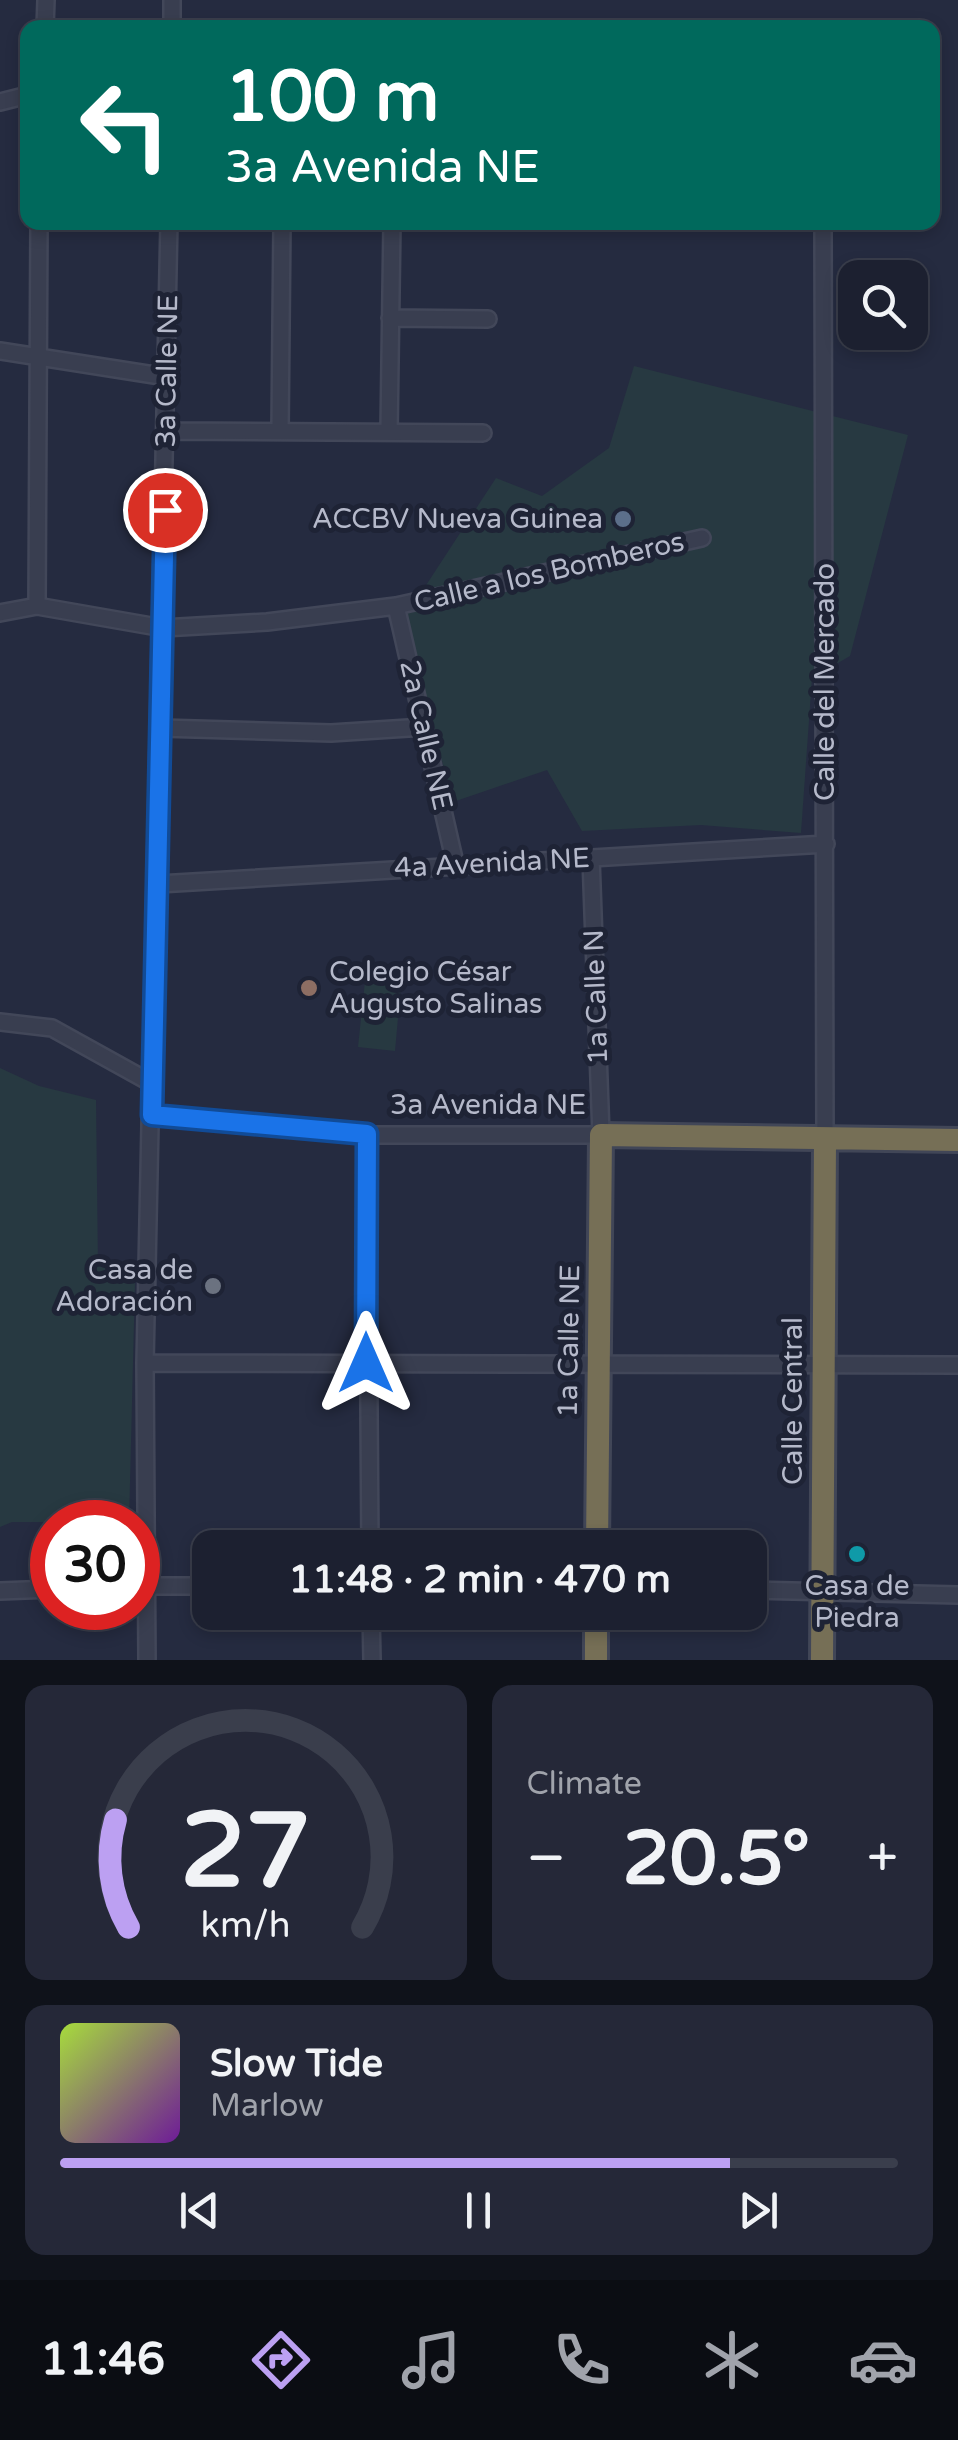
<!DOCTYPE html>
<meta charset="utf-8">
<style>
body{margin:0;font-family:"Varela Round",sans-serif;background:#252838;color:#f1f3f6;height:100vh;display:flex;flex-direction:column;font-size:38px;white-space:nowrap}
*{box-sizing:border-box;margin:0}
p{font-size:32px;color:#a0a3ab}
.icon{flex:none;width:55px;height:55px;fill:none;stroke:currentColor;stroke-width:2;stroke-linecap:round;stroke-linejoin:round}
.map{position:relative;height:1660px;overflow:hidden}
.side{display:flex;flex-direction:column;gap:25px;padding:25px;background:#0f121a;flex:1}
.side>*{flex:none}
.banner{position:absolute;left:20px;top:20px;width:920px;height:210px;border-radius:20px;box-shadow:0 5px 15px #0003,0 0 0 2px #3a3e4c;background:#00695c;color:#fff;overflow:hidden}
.buttons{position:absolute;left:838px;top:260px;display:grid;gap:20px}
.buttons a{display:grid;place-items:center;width:90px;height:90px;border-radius:20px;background:#1c2030;box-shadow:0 5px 15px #0003,0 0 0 2px #3a3e4c;font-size:50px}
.speed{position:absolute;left:30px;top:1500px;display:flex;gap:20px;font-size:50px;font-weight:700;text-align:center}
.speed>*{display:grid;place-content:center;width:130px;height:130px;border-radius:50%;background:#1c2030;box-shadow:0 5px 15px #0003,0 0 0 2px #3a3e4c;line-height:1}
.speed .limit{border:15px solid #d22;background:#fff;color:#111}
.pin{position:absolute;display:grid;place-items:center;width:85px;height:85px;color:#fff;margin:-42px;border:5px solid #fff;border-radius:50%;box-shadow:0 2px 10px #0007}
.me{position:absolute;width:110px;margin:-55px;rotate:0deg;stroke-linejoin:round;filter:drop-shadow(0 0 8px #0008)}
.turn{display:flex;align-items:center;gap:35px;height:210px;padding:0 40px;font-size:45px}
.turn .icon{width:130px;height:130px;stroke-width:2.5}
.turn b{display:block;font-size:70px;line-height:85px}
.big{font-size:75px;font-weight:800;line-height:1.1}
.side .tile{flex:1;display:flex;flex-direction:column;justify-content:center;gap:15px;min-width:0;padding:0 35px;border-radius:20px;background:#252838}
.side .dial{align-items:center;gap:0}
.dial svg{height:260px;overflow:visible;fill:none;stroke:#3a3e4c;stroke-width:7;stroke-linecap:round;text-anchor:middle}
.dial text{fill:#f1f3f6;stroke:none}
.song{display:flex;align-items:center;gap:30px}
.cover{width:120px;height:120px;border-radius:15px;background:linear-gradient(135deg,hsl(80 70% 55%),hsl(280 70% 35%))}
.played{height:10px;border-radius:5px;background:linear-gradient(90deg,#bca0f2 80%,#3a3e4c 80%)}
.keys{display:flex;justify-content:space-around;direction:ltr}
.heat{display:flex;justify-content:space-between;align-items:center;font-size:55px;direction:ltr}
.side .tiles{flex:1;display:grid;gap:25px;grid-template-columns:1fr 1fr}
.tile:last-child{grid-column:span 2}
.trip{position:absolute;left:192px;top:1530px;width:575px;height:100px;border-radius:20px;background:#1c2030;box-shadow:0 5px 15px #0003,0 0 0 2px #3a3e4c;font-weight:800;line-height:100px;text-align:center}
.menu{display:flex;height:160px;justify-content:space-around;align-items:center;background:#0b0d13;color:#a0a3ab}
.menu .icon{width:70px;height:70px}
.menu .selected{color:#bca0f2}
.menu b{font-size:45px;color:#f1f3f6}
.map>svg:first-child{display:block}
.green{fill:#273941}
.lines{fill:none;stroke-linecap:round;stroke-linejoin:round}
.minor-casing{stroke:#424759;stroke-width:20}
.highway-casing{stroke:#414657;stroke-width:28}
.minor{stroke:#393e50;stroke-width:15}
.highway{stroke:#766f56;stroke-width:22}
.route-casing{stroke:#114b97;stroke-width:25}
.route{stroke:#1a73e8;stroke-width:18}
.service-dot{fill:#5c6f8a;stroke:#1e2335;stroke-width:4}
.education-dot{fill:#8d6e63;stroke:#1e2335;stroke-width:4}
.worship-dot{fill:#6b7280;stroke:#1e2335;stroke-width:4}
.culture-dot{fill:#0f9aa8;stroke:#1e2335;stroke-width:4}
.labels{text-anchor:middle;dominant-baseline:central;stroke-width:10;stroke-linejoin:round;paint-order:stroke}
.street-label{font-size:28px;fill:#b5b9ca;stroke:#1e2335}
.poi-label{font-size:28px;fill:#b5b9ca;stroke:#1e2335;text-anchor:end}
</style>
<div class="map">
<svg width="958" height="1660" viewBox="0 0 958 1660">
<rect width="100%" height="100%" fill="#252b40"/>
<path class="green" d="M634 366 908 435 850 656 812 678 801 833 701 825 582 831 547 770 453 802 404 619 496 478 542 496 609 448Z
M365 981 401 985 395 1051 358 1047Z
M0 1068 39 1086 96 1100 98 1266 131 1267 135 1283 129 1522H12L0 1527Z"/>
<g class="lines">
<defs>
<path id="minor" d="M45 28 46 0
M172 28V0
M0 102 28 95
M823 222 825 1141
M390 318 488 319
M0 351 167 377
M166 431 483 433
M280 431 282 222
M389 432 392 222
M37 606 39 222
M396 606 455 863
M0 613 37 606 163 628 267 622 396 606 702 538
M161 728 331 733 424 727
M159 884 826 844
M0 1022 52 1028 153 1084
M152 1115 367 1135H601L591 858
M367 1135 370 1548
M145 1363 958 1365
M138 1586H210
M750 1590 958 1595
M0 1591 52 1589
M371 1612 372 1660
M147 1660 145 1363 169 222"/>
<path id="highway" d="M597 1548 601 1135 958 1140
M596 1660V1612
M822 1660 825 1141"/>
</defs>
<use href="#minor" class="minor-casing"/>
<use href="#highway" class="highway-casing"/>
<use href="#minor" class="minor"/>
<use href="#highway" class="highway"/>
</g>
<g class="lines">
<defs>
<path id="route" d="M165 510 152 1115 367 1134 366 1363"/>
</defs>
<use href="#route" class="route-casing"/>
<use href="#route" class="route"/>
</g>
<circle class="service-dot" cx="623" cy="519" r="10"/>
<circle class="education-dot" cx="309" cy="988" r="10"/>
<circle class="worship-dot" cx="213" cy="1286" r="10"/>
<circle class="culture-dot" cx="857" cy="1554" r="10"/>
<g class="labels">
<g class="street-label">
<text transform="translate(167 371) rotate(-89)">3a Calle NE</text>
<text transform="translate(549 572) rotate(-13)">Calle a los Bomberos</text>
<text transform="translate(825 682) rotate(-90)">Calle del Mercado</text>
<text transform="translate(426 735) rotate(77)">2a Calle NE</text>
<text transform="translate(492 863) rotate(-3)">4a Avenida NE</text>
<text transform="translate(596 997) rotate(-92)">1a Calle N</text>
<text x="488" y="1105">3a Avenida NE</text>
<text transform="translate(569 1341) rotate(-89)">1a Calle NE</text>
<text transform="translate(793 1401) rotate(-90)">Calle Central</text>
</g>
<g class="poi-label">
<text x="603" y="519">ACCBV Nueva Guinea</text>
<text x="329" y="972" text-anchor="start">Colegio César<tspan x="329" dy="32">Augusto Salinas</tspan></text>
<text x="193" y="1270">Casa de<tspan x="193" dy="32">Adoración</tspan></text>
<text x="857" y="1586" text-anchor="middle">Casa de<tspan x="857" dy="32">Piedra</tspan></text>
</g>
</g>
</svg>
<div class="buttons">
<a><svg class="icon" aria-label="search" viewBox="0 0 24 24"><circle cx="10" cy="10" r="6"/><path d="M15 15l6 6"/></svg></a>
</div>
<div class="speed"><div class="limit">30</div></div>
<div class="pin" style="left:165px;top:510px;background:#d93025"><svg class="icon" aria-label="arrive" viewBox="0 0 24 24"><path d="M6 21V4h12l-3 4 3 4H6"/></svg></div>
<svg class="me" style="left:366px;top:1363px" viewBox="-20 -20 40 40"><path d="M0-17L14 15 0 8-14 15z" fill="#1a73e8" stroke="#fff" stroke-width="4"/></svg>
<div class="trip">11:48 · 2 min · 470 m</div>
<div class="banner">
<div class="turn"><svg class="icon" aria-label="left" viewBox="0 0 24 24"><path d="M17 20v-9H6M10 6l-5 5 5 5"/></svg><div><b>100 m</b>3a Avenida NE</div></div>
</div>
</div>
<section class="side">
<div class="tiles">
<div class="tile dial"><svg viewBox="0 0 100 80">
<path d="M14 69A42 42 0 1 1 86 69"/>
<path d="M14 69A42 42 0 0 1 10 36" stroke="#bca0f2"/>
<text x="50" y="56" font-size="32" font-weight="700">27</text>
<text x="50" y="72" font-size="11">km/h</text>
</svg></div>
<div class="tile"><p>Climate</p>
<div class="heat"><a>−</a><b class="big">20.5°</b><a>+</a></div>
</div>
<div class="tile">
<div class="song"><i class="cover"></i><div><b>Slow Tide</b><p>Marlow</p></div></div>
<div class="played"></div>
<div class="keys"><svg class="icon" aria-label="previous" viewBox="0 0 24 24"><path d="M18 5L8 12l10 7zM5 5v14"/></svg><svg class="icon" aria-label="pause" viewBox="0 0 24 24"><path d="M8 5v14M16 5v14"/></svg><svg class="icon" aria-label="next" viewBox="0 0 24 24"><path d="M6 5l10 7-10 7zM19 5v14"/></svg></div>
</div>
</div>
</section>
<nav class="menu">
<b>11:46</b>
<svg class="icon selected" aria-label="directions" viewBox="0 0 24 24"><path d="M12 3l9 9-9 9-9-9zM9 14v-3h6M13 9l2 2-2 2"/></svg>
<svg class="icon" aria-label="music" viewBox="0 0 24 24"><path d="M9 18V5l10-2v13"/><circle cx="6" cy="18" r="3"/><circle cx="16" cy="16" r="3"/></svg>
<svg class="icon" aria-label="phone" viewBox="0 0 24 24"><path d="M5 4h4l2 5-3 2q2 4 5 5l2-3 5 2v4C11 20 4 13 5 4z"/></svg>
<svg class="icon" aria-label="climate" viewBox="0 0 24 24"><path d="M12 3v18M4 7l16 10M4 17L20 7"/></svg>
<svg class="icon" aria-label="car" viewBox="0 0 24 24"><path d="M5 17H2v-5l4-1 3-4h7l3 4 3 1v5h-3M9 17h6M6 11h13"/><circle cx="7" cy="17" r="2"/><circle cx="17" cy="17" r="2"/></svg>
</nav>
